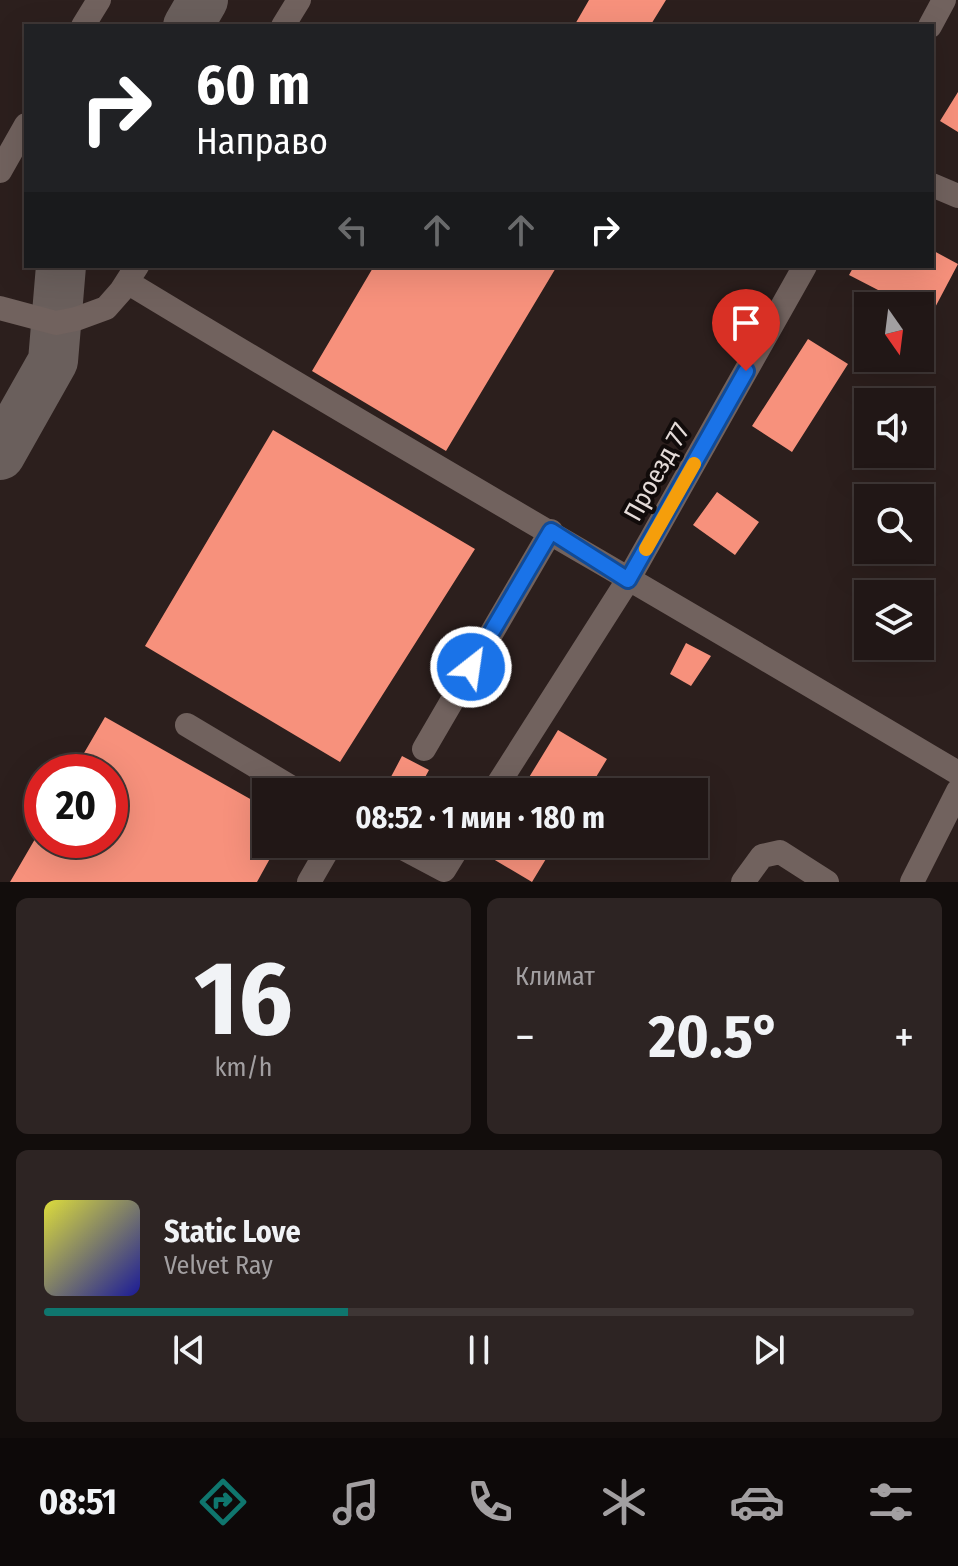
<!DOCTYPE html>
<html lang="ru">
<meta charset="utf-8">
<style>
body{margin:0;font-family:"Fira Sans Condensed",sans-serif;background:#2d2423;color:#f1f3f6;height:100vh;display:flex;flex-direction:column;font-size:30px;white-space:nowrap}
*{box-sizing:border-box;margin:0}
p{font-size:26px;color:#a29fa1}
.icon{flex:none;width:44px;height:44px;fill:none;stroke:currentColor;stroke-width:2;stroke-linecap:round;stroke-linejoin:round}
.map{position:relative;height:882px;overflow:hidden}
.side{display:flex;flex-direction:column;gap:16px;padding:16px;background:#120d0c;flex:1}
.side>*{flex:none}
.hud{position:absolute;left:24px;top:24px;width:910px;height:244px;border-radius:0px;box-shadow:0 8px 32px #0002,0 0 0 2px #3e3635;background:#202124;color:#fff;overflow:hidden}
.needle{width:52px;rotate:166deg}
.controls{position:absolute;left:854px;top:292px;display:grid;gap:16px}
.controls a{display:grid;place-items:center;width:80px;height:80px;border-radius:0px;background:#211716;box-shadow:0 8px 32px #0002,0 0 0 2px #3e3635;font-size:40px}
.speed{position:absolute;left:24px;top:754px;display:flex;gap:16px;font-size:40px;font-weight:700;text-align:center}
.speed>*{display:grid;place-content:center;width:104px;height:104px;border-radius:50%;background:#211716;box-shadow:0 8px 32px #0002,0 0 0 2px #3e3635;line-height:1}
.speed .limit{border:12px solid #d22;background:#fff;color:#111}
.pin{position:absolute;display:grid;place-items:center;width:68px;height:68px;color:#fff;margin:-82px -34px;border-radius:50% 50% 50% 0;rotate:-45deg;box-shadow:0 0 8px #0007}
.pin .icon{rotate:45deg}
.me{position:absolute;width:88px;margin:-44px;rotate:30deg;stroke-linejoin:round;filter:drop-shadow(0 0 6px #0008)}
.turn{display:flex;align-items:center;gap:28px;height:168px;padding:0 40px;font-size:36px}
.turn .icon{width:104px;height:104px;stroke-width:2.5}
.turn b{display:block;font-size:56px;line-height:68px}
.lanes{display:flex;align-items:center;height:76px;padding:0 40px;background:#0003;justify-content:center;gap:40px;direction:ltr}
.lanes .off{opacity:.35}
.big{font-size:60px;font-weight:700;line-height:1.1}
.side .widget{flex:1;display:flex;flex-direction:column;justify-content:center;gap:12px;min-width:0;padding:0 28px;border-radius:12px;background:#2d2423}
.side .dial{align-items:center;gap:0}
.dial b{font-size:104px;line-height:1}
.song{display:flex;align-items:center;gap:24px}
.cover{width:96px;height:96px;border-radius:12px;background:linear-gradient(135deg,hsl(60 70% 55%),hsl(240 70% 35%))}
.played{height:8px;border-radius:4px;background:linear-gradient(90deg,#0f766e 35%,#3e3635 35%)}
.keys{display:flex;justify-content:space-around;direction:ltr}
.heat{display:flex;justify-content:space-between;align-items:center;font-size:44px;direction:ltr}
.side .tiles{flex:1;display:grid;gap:16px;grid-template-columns:1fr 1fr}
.widget:last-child{grid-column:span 2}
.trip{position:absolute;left:252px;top:778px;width:456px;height:80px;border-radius:0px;background:#211716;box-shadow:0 8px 32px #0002,0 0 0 2px #3e3635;font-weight:700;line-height:80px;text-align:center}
.dock{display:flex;height:128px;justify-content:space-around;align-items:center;background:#0d0909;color:#a29fa1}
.dock .icon{width:56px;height:56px}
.dock .selected{color:#0f766e}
.dock b{font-size:36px;color:#f1f3f6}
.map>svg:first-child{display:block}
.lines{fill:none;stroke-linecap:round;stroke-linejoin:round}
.taxiway{stroke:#6a5f5c;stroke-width:50}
.building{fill:#f7917c}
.minor{stroke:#71625e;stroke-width:24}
.route-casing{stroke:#114b97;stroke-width:20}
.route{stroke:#1a73e8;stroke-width:14}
.slow{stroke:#f59e0b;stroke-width:14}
.labels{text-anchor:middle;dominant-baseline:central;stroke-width:8;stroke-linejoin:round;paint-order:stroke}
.street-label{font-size:26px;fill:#e4dbd8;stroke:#110b0a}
</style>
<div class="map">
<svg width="958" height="882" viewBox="0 0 958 882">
<rect width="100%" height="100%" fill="#2c1f1d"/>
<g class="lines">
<path class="taxiway" d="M188 26 203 0
M0 455 53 361 61 266"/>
</g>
<path class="building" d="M589 0H666L650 26H574Z
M958 92V132L940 121Z
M932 250 958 264 930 317 920 312V306H909L849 275 854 266H932Z
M374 266H557L446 451 312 371Z
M808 339 848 364 792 452 752 426Z
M273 430 475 549 340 762 145 646Z
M717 492 759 522 735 555 693 525Z
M686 643 711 656 691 686 670 674Z
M105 717 266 808V844H278L257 882H10L42 827V840H110V772H73Z
M558 730 607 759 587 792H520Z
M402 756 429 770 417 792H383Z
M489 844H555L532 882 483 853Z"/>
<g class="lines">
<path class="minor" d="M83 26 99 0
M283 26 299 0
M930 26 944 0
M0 171 26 125
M932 185 958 196
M127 282C402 449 682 608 958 773
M0 308 56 323 76 319 106 308 121 291 137 266
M187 725 299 792
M424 749 551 531
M493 792 628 580 805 266
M395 844 444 870 460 844
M309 882 331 844
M743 882 762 856 780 852 827 882
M912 882 958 791"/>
</g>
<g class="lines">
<defs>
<path id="route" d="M471 667 551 531 628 580 746 371"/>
</defs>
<use href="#route" class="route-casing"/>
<use href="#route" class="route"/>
<path class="slow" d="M646 549 694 464"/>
</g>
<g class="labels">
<g class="street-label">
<text transform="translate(657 472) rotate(-61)">Проезд 77</text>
</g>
</g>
</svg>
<div class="controls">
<a><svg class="needle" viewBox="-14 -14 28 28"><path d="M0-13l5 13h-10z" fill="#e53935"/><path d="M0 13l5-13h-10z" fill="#a29fa1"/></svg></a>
<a><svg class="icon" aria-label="sound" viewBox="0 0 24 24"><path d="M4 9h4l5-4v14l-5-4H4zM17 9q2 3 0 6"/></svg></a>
<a><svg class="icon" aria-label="search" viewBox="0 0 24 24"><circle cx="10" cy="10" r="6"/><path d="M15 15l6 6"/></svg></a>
<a><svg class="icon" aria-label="layers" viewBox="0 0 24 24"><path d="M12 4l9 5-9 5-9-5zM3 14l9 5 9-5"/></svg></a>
</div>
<div class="speed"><div class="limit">20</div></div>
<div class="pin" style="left:746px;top:371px;background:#d93025"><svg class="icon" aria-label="arrive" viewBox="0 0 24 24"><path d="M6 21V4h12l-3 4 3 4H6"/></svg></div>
<svg class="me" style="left:471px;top:667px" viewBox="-20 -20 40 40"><circle r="17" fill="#1a73e8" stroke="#fff" stroke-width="3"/><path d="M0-11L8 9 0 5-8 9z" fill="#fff"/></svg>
<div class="trip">08:52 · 1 мин · 180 m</div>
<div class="hud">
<div class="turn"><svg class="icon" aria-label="right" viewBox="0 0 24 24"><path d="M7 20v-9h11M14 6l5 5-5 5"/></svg><div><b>60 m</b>Направо</div></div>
<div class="lanes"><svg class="icon off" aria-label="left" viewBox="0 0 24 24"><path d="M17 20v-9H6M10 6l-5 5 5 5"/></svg><svg class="icon off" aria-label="ahead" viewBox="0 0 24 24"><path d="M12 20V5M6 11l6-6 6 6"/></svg><svg class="icon off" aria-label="ahead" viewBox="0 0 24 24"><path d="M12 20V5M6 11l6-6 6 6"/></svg><svg class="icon" aria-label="right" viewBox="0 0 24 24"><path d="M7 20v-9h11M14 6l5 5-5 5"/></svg></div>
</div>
</div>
<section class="side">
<div class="tiles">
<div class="widget dial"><b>16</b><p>km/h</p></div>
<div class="widget"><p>Климат</p>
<div class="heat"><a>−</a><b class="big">20.5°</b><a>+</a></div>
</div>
<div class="widget">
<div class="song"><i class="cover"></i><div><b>Static Love</b><p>Velvet Ray</p></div></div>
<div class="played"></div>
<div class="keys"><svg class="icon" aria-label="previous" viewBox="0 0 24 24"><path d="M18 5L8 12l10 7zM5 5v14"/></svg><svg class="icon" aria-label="pause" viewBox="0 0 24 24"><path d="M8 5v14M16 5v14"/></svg><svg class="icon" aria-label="next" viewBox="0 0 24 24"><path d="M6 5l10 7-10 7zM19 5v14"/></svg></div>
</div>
</div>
</section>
<nav class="dock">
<b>08:51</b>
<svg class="icon selected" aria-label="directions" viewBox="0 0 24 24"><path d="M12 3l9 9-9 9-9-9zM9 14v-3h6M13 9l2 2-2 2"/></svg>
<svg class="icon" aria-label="music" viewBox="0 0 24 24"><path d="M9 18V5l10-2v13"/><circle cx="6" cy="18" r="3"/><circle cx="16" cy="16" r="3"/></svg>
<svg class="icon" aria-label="phone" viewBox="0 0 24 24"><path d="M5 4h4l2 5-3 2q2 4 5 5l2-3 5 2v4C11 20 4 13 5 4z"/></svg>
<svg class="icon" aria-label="climate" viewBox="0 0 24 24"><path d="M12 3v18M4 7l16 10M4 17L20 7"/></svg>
<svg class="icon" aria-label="car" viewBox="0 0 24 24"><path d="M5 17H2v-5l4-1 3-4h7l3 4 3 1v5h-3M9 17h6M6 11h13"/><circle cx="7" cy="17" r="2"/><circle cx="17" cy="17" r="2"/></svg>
<svg class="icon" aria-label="filters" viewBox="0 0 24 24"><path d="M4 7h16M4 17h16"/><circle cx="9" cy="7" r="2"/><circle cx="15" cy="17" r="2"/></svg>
</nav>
